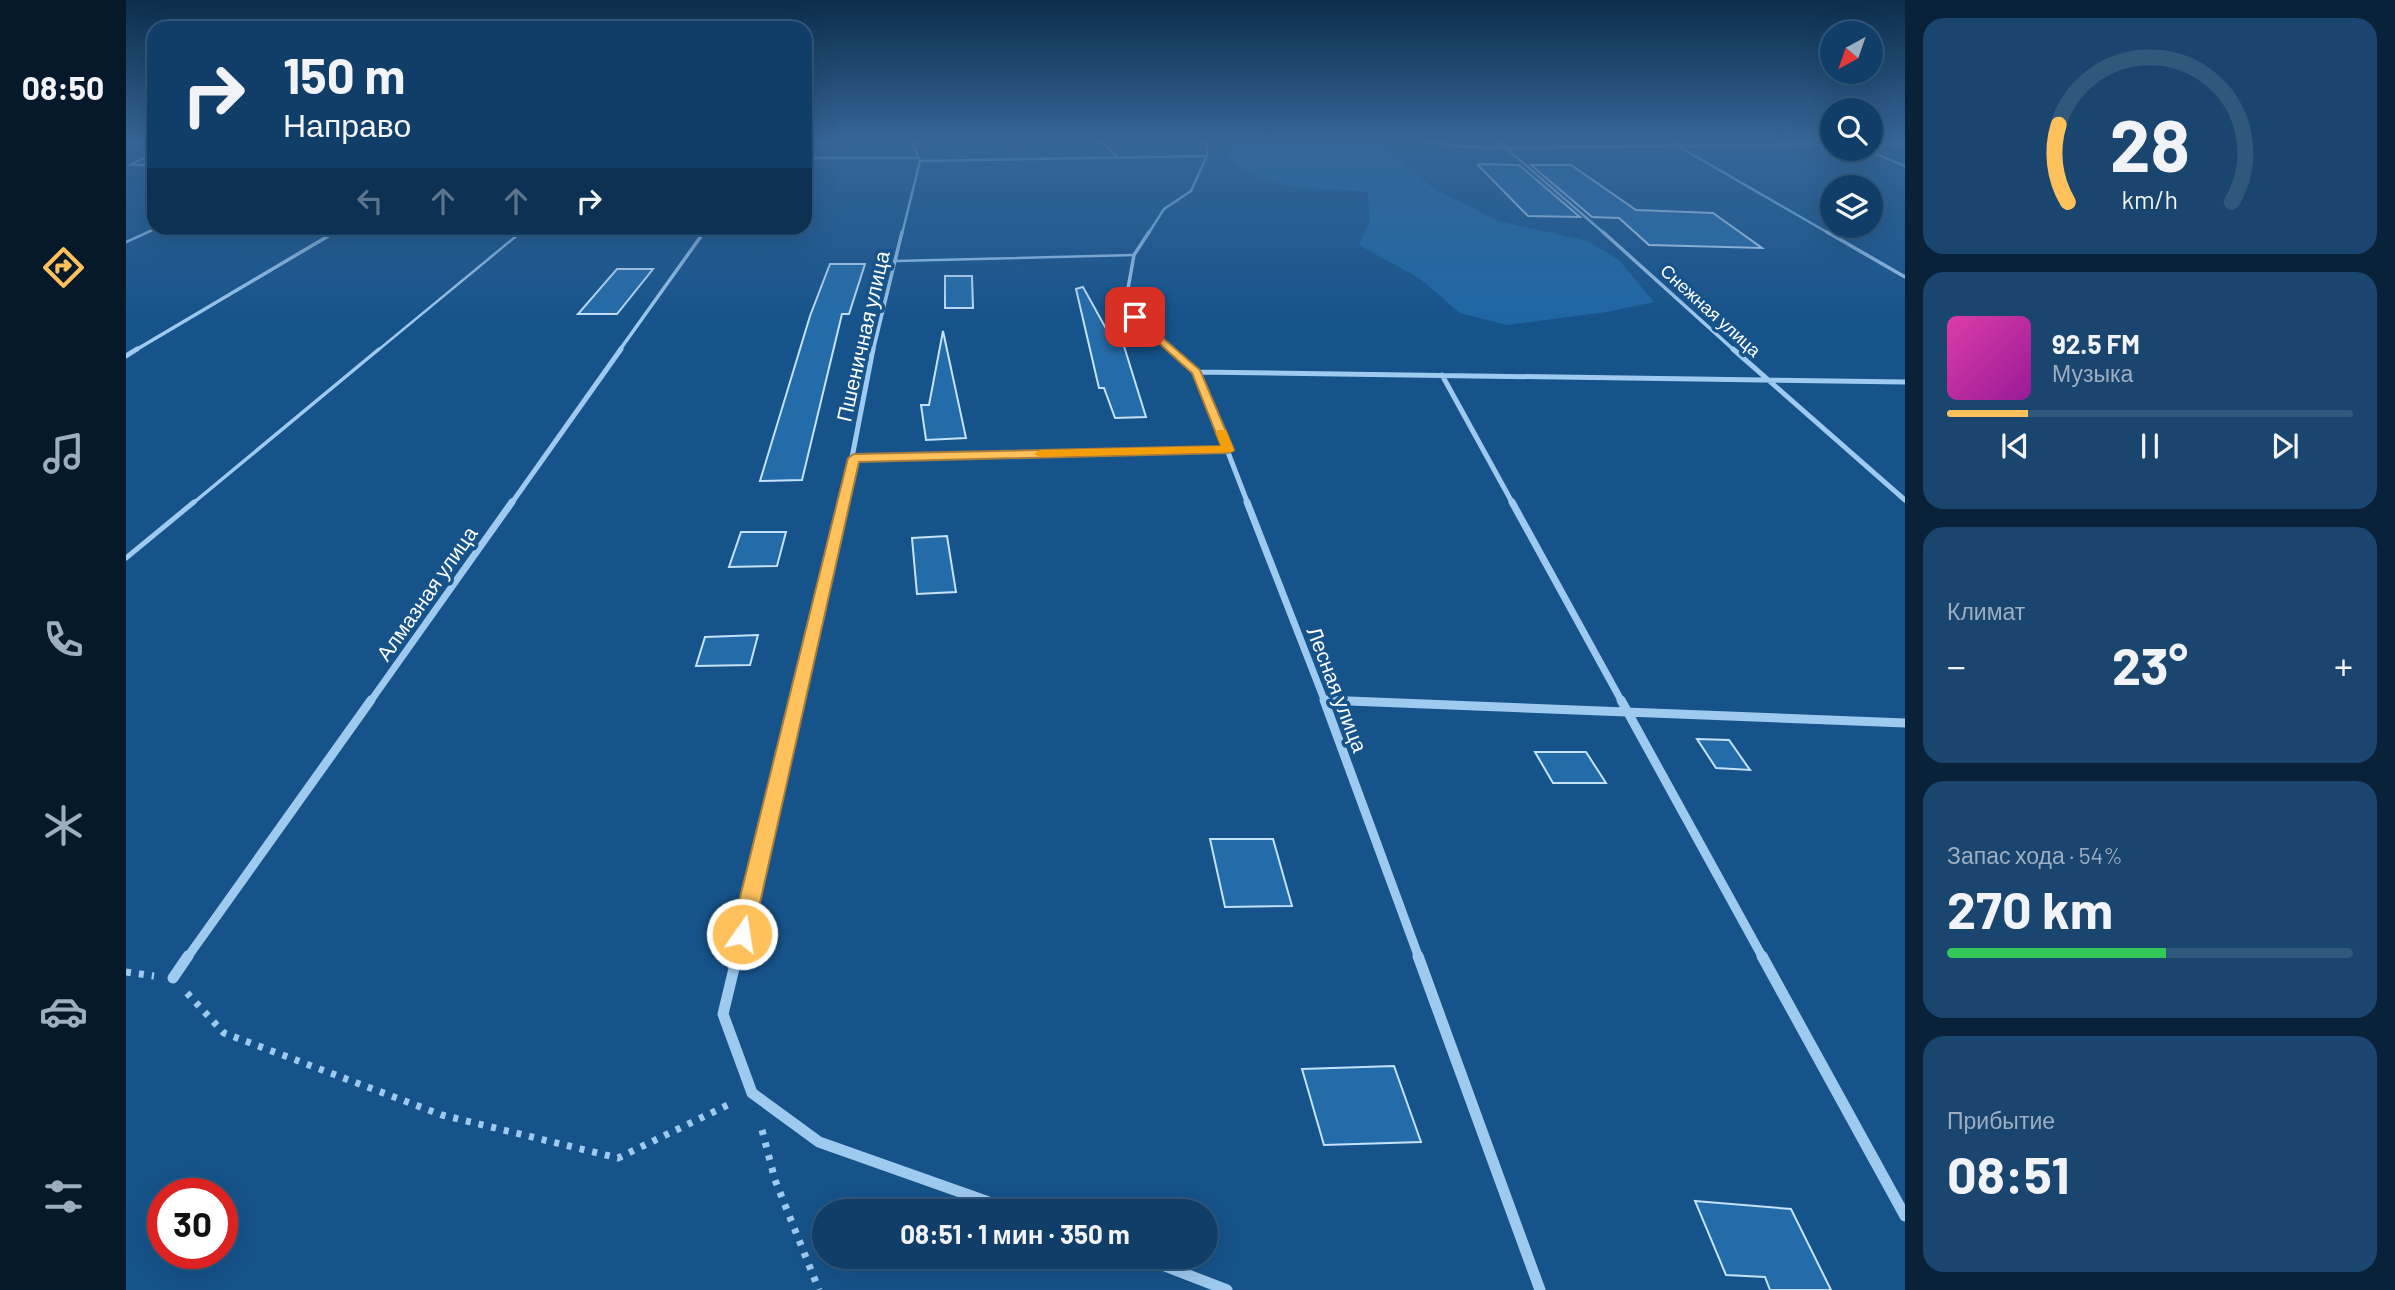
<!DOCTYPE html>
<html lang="ru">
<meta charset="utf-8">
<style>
body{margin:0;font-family:Barlow,sans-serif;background:#19456e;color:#f1f3f6;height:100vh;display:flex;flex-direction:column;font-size:26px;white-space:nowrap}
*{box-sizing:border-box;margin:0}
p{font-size:23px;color:#9caec0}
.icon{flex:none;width:38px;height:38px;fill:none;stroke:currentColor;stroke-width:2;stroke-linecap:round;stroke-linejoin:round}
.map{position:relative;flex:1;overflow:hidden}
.panel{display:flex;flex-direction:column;gap:18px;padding:18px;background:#092239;width:490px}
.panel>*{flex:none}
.guide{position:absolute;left:21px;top:21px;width:665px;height:214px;border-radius:21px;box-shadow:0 7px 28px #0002,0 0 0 2px #30577c;background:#103e68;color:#f1f3f6;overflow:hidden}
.needle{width:46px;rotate:220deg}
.fabs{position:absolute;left:1694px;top:21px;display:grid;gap:14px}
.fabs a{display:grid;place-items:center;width:63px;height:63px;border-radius:50%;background:#103e68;box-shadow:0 7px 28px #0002,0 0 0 2px #30577c;font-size:35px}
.speed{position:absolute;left:21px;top:1178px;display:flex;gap:14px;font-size:35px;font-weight:700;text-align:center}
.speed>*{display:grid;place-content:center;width:91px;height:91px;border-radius:50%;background:#103e68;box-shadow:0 7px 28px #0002,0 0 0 2px #30577c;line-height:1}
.speed .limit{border:10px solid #d22;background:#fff;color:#111}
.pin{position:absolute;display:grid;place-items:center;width:60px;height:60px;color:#fff;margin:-30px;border-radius:14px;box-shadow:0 4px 10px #0006}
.me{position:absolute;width:77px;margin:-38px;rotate:13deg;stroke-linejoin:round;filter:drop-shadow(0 0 5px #0008)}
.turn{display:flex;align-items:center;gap:24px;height:147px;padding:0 21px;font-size:32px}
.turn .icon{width:91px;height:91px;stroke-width:2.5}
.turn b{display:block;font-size:49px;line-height:60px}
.lanes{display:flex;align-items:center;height:66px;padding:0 21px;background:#0003;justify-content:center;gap:35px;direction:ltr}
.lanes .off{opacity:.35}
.big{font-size:52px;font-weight:700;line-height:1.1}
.panel .tile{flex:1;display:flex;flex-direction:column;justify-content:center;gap:10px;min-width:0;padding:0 24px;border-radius:21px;background:#19456e}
.panel .dial{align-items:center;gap:0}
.dial svg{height:182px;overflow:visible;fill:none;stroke:#30577c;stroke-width:7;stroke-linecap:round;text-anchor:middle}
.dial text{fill:#f1f3f6;stroke:none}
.song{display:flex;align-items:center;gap:21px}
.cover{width:84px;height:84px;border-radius:10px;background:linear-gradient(135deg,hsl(320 70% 55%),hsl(300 70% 35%))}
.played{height:7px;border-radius:4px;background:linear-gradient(90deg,#ffc15c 20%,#30577c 20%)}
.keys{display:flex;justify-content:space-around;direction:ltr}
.heat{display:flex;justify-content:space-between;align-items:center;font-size:38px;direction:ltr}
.charge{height:10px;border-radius:5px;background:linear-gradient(90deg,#34c759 54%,#30577c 0)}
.trip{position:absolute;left:686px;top:1199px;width:406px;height:70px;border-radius:35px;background:#103e68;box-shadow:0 7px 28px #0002,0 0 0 2px #30577c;font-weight:700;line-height:70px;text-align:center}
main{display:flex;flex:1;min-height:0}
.tab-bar{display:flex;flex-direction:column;width:126px;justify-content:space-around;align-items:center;background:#06192a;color:#9caec0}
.tab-bar .icon{width:49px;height:49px}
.tab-bar .selected{color:#ffc15c}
.tab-bar b{font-size:32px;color:#f1f3f6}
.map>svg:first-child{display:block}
.green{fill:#1e67a4}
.building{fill:#246ca9;stroke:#c5e2fb;stroke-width:2}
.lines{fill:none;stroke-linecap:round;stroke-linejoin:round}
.path{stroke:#9ecaef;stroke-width:7;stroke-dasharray:5 8;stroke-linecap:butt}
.lane-far2{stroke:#9ecaef;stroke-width:2.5}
.lane-far1{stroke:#9ecaef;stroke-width:3.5}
.lane{stroke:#9ecaef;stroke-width:5}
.street-far5{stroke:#9ecaef;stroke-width:2.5}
.street-far4{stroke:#9ecaef;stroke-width:3.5}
.street-far3{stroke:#9ecaef;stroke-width:5}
.street-far2{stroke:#9ecaef;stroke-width:7}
.street-far1{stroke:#9ecaef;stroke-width:9}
.street{stroke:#9ecaef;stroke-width:11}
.route{fill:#ffc15c;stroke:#a67d3c;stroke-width:2}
.slow{fill:#f59e0b}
.labels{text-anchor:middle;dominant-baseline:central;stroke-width:7;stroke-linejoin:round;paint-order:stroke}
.far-street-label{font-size:18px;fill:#fff;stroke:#16538a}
.street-label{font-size:21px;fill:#fff;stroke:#16538a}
</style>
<main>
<nav class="tab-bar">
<b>08:50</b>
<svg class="icon selected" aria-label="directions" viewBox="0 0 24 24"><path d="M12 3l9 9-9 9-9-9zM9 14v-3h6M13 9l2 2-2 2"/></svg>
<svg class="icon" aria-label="music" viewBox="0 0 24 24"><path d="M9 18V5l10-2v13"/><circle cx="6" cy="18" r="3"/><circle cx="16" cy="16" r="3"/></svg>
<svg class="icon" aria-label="phone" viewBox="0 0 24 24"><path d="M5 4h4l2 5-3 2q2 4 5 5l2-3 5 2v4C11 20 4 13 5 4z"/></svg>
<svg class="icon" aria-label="climate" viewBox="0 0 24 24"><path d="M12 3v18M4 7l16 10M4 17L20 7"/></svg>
<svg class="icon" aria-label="car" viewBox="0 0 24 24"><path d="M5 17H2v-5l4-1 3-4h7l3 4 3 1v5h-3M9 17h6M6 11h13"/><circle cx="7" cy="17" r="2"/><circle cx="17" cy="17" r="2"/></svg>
<svg class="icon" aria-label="filters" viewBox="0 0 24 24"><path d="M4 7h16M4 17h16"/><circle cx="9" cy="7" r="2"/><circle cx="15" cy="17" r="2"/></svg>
</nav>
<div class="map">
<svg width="1779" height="1290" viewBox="0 0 1779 1290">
<rect width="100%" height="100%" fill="#16538a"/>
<path class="green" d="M1122 142H1254L1308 189 1373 221 1461 241 1493 260 1528 302 1481 312 1380 325 1334 313 1293 278 1233 245 1244 221 1242 192C1196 187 1130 193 1098 154Z"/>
<path class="building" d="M1354 164 1393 165 1454 217 1402 216 1352 165Z
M1405 165H1445L1510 210 1587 213 1636 248 1523 245 1493 218 1466 217Z
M704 264H739L723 314H716L676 480 634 481 684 316Z
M491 269H527L491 314H452Z
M819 276H846L847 308H819Z
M957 287 988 343H997L1020 417 989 418 978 388H973L950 289Z
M817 331 840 438 800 440 795 405H803Z
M615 532H660L651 566 603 567Z
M821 536 830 592 791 594 786 538Z
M632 635 624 665 570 666 579 637Z
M1571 739 1603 740 1624 770 1590 768Z
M1409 752H1460L1480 783H1427Z
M1084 839H1147L1166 906 1099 907Z
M1268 1066 1295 1142 1198 1145 1176 1069Z
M1569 1201 1665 1209 1705 1290H1644L1639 1277 1600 1275Z"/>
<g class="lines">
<path class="path" d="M0 972 28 976
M61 993 98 1033 316 1115 492 1158 608 1102
M636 1130 649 1180 693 1290"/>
<path class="lane-far2" d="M1302 142 1338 147 1381 148 1706 144
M1745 144H1779
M0 242 31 228
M770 261 1008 255
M251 351 400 228"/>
<path class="lane-far1" d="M66 504 253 349"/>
<path class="lane" d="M0 558 68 502"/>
<path class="street-far5" d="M976 142 991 157
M1373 142 1479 234
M1545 142 1704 234
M1738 149 1779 166
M679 158H793
M794 161 1081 156
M4 165 28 153
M8 165H28
M206 234 215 228
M577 234 581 228
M776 234 794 161 786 142
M1022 234 1038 209 1065 191 1081 156V142"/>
<path class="street-far4" d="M1023 232 1008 255 1001 294 1009 317 1048 351
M1477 232 1609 351
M1701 232 1779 277
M8 351 209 232
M493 351 578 232
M747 351 776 232"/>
<path class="street-far3" d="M1046 349 1071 372 1122 504
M1607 349 1779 500
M0 356 11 349
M1071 372 1779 382
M1316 375 1387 504
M728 458 1102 450
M385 504 495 349
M717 504 747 349"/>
<path class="street-far2" d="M1121 502 1199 702
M1386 502 1496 702
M1198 700 1238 702
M244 702 386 502
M671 702 718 502"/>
<path class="street-far1" d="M1198 700 1293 958
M1198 700 1779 723
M1495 700 1637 958
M61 958 245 700
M610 958 671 700"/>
<path class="street" d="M611 956 597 1014 626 1093 693 1142 888 1211
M1292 956 1414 1290
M1636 956 1779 1216
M47 978 62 956
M1013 1256 1101 1290"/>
</g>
<linearGradient id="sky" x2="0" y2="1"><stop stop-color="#0c2e4c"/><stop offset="0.44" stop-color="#366698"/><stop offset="1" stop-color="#366698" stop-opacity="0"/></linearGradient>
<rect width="1779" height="322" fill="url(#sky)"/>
<path class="route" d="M1009 314 1074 370 1108 450 1102 453 733 462 627 934 623 941 616 943 608 941 605 934 722 458 728 454 1095 446 1066 373 1006 319 1004 317Z"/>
<path class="slow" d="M1091 430H1100L1108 450 1107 452 914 457 908 454 914 450 1095 446 1090 433Z"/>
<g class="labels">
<g class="far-street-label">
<text transform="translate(1585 310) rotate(42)">Снежная улица</text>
</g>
<g class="street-label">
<text transform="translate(736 336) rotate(-77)">Пшеничная улица</text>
<text transform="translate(300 593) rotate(-55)">Алмазная улица</text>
<text transform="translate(1212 689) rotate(69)">Лесная улица</text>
</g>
</g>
</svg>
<div class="fabs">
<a><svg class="needle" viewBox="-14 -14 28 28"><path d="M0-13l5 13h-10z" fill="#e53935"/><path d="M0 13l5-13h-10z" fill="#9caec0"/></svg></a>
<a><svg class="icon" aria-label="search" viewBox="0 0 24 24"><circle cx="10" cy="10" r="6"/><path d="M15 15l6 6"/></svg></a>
<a><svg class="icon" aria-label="layers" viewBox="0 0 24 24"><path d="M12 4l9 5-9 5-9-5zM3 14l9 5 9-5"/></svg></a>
</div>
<div class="speed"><div class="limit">30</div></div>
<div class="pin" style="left:1009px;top:317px;background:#d93025"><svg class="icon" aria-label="arrive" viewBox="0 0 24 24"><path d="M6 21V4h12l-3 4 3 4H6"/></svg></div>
<svg class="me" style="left:616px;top:934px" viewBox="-20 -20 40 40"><circle r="17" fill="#ffc15c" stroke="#fff" stroke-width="3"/><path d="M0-11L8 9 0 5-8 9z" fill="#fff"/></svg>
<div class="trip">08:51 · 1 мин · 350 m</div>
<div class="guide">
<div class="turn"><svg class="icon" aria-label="right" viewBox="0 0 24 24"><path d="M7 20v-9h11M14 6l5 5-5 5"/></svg><div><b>150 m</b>Направо</div></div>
<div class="lanes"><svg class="icon off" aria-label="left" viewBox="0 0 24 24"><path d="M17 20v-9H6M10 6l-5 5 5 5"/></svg><svg class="icon off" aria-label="ahead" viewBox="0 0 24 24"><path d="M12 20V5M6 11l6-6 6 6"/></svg><svg class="icon off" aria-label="ahead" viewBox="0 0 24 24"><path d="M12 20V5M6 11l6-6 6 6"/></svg><svg class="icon" aria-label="right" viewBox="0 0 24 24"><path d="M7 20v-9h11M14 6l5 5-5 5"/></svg></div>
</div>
</div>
<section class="panel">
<div class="tile dial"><svg viewBox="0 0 100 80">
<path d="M14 69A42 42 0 1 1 86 69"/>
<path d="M14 69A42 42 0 0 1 10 35" stroke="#ffc15c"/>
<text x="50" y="56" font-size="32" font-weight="700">28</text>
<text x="50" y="72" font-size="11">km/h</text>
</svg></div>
<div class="tile">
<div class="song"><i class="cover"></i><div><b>92.5 FM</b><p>Музыка</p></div></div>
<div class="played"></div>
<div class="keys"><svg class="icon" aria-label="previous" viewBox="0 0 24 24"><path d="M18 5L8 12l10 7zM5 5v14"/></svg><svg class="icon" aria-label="pause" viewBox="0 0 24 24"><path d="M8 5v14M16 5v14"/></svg><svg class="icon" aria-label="next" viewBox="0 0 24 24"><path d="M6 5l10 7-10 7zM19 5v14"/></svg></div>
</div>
<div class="tile"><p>Климат</p>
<div class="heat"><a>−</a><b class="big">23°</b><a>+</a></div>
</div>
<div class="tile"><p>Запас хода · 54%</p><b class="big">270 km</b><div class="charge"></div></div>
<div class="tile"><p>Прибытие</p><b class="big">08:51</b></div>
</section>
</main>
